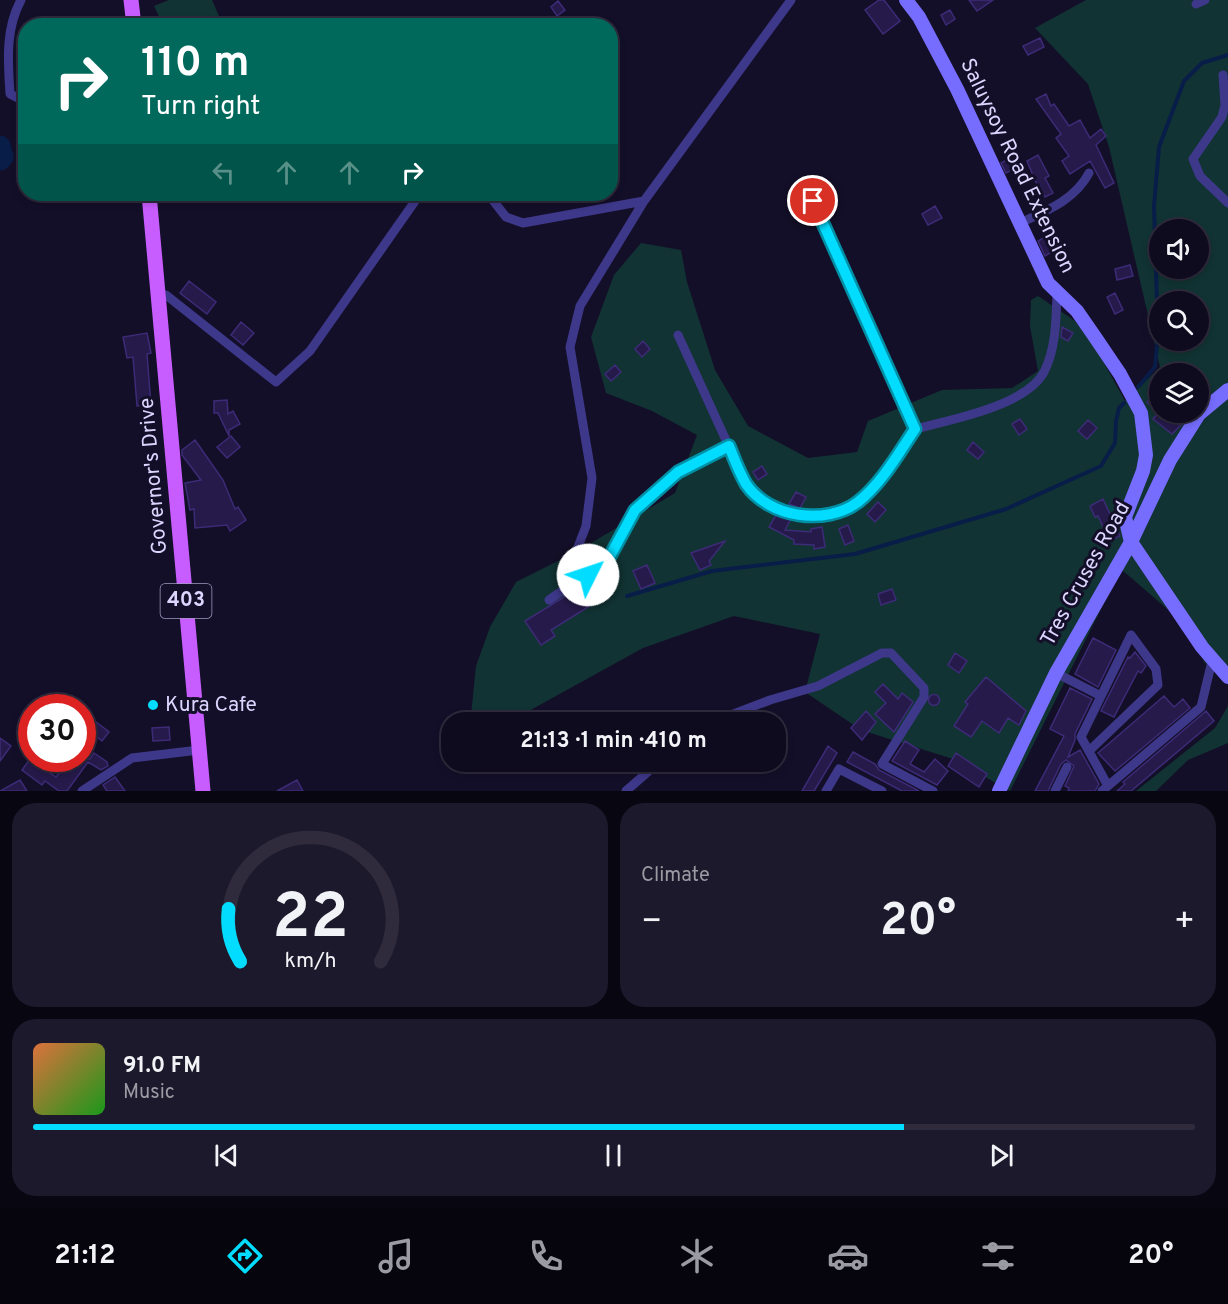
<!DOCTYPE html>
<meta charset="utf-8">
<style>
body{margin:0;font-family:Overpass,sans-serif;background:#1d192c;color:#f1f3f6;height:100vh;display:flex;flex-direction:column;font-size:22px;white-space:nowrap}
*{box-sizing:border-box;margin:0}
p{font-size:20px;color:#9b9ba4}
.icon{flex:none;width:33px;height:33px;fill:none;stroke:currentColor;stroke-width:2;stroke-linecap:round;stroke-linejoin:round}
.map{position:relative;height:791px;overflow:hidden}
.drawer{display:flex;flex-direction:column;gap:12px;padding:12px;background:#080611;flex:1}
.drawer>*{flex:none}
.guide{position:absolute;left:18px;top:18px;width:600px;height:183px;border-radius:24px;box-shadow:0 3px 9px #0003,0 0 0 2px #2f2b3d;background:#00695c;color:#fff;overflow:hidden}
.tools{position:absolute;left:1149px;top:219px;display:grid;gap:12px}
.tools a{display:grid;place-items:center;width:60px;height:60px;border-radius:50%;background:#0f0b1f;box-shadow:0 3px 9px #0003,0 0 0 2px #2f2b3d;font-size:30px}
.speed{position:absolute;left:18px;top:694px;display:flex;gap:12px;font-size:30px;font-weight:700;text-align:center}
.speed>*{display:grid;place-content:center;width:78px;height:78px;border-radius:50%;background:#0f0b1f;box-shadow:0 3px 9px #0003,0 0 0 2px #2f2b3d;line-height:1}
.speed .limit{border:9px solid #d22;background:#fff;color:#111}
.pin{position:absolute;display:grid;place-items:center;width:51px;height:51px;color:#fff;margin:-26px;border:3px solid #fff;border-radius:50%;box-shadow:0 2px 6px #0007}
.me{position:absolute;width:66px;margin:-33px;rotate:49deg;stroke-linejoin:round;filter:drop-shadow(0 0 4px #0008)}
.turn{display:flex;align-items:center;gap:21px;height:126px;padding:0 24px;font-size:27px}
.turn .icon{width:78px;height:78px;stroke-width:2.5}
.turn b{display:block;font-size:42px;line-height:51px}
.lanes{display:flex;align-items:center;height:57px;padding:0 24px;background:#0003;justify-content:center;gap:30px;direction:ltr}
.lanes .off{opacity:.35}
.big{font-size:45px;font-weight:700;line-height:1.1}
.drawer .tile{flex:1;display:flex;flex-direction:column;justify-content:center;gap:9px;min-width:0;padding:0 21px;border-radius:24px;background:#1d192c}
.drawer .dial{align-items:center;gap:0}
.dial svg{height:156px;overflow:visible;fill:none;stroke:#2f2b3d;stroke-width:7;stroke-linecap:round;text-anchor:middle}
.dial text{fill:#f1f3f6;stroke:none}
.song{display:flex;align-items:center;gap:18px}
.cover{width:72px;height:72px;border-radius:9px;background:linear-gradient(135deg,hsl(20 70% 55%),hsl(120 70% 35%))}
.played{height:6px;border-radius:3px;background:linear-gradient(90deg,#02ddff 75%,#2f2b3d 75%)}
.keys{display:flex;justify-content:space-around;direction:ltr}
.heat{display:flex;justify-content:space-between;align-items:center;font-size:33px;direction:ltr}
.drawer .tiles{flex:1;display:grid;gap:12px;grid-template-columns:1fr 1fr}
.tile:last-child{grid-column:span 2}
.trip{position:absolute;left:441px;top:712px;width:345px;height:60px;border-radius:24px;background:#0f0b1f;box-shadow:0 3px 9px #0003,0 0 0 2px #2f2b3d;font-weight:700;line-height:60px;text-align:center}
.dock{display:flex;height:96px;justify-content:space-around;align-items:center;background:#06040c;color:#9b9ba4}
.dock .icon{width:42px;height:42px}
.dock .active{color:#02ddff}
.dock b{font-size:27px;color:#f1f3f6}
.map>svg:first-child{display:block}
.green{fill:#133;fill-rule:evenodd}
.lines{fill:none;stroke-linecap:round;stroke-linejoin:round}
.stream{stroke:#081d48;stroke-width:4}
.river{stroke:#081d48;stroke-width:21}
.building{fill:#251a4a;stroke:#3d2b77;stroke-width:1.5}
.minor{stroke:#3e388a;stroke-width:9}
.secondary{stroke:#766dff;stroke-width:14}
.primary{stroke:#c85dff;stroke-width:15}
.route-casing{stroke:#0190a6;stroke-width:15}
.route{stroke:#02ddff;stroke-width:10}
.poi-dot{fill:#02ddff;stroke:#140f29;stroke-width:2}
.labels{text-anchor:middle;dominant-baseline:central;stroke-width:6;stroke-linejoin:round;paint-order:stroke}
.shield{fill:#140f29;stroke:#a09abf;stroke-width:1.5}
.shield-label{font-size:20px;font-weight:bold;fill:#dcd6ff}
.street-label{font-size:21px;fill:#dcd6ff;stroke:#140f29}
.poi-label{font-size:21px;fill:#dcd6ff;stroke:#140f29;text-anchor:start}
</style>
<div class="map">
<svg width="1228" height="791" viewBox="0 0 1228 791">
<rect width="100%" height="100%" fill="#140f29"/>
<path class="green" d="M169 0H212L222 23 215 26 163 25 154 6Z
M1086 0H1228V684L1204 662 1188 627 1121 569 1010 791 953 759 861 730 805 692 820 634 734 616 643 648 507 723H479L471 716 476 666 490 627 516 582 576 552 675 493 697 435 652 411 606 393 591 337 614 275 641 243 681 250 687 282 715 370 748 426 808 458 857 452 868 421 942 390 1012 388 1038 371 1030 326 1031 300 1038 296 1075 321 1097 350 1125 401 1160 367 1109 147 1088 84 1035 28ZM1160 230H1198V268H1160ZM1160 302H1198V340H1160ZM1160 374H1198V412H1160Z
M1228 706V743L1188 760 1156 791H1136L1215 728Z"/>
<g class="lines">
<path class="stream" d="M1138 387 1155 367 1158 335 1154 206 1159 147 1184 81 1202 63 1228 55
M627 596 712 571 855 554 1006 509 1101 466 1115 443 1116 421 1119 408 1124 403"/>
<path class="river" d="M0 146 3 157 0 160"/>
</g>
<path class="building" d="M879 0H884L900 21 883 34 865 10Z
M969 0H993L977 11Z
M558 1 565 10 557 16 551 7Z
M950 10 955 19 946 25 941 15Z
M1040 38 1044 47 1028 55 1023 46Z
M1046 94 1051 106 1054 104 1069 126 1080 120 1090 138 1101 129 1106 136 1096 145 1114 183 1105 188 1090 161 1070 174 1062 161 1069 156 1056 138 1061 134 1036 99Z
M1038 155 1049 176 1045 178 1053 193 1045 197 1040 186 1038 187 1027 161Z
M1014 156 1019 166 1006 173 1001 163Z
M935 206 942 218 928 225 922 214Z
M1050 234 1058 248 1045 256 1038 241Z
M1130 265 1133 276 1117 280 1115 269Z
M189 281 216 302 207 314 180 293Z
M1115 293 1123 310 1115 314 1107 297Z
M241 322 254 333 243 345 231 335Z
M1062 327 1073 333 1068 341 1061 337Z
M147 333 151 353 147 354 151 405 137 406 133 357 127 358 123 337Z
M643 341 650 349 642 357 635 349Z
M615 365 621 372 611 381 605 374Z
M1160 389V412H1171L1182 424 1172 434 1153 419 1158 413 1147 402Z
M227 400 228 414 233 411 240 424 229 430V436L218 413H214V401Z
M1020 419 1027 429 1019 435 1012 424Z
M1088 420 1097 428 1087 439 1078 431Z
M231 436 240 447 227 458 217 447Z
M195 440 223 480 235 509 238 507 246 520 230 531 227 525 195 528 194 509 190 510 185 483 201 480 182 455V450Z
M973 442 984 452 978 459 967 450Z
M762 466 767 474 758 480 753 472Z
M796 492 806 497 800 508 789 504Z
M1103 499 1120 536 1110 541 1098 516 1095 517 1090 506Z
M878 502 886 510 875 522 867 514Z
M776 515 791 519 785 530 811 532V529L822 527 825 547 814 549V545L794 544V540L769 527Z
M848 525 854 541 845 545 839 529Z
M725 541 709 561 711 565 700 570 691 553Z
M647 565 655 583 641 589 633 571Z
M593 584 601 599 551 630 555 636 541 645 525 621 572 592 573 594Z
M892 589 896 600 881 605 878 594Z
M1093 638 1116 650 1098 687 1075 674Z
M1135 652 1146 666 1141 673 1138 671 1114 717 1101 711 1128 657 1130 658Z
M955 653 967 661 959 673 948 665Z
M986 677 1026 711 1019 725 1008 718 999 733 982 721 971 737 954 726 968 704 965 702Z
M883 684 898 699 902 693 913 702 894 732 875 714 886 703 875 692Z
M1070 688 1092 699 1075 734V740L1068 757 1080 750 1099 784 1095 791H1068L1069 788 1065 786 1074 766 1066 760 1061 764 1048 791H1035L1064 736 1050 729Z
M928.5 700a5.5 5.5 0 1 1 11 0a5.5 5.5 0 1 1-11 0Z
M1164 696 1174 707 1183 699 1190 708 1115 771 1098 753Z
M866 711 876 722 862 740 851 728Z
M1206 711 1214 721 1131 791H1117L1125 784 1123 782Z
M96 722 109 732 102 741 89 731Z
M169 727 170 740 153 741 152 728Z
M0 738 11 746 0 761Z
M905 741 919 750 910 764 924 772 935 759 948 771 937 785 892 761Z
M828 746 837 753 814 791H802Z
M853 752 875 764 879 770 919 791H902L847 762Z
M94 753 107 762 108 766 101 770 88 762 67 791H59L45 781 42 785 22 770 30 759 56 777 72 759H90Z
M956 753 987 774 979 787 948 766Z
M115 777 125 791H107L103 785Z
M20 780 27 791H0Z
M297 780 303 791H277Z"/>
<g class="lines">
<path class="minor" d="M21 0C5 29 8 62 10 94L26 102
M1196 4 1205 0
M1223 75 1225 105 1222 117 1193 159 1200 176 1228 203
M488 194 506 217 523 223 644 201
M813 201 915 429
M1020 223C1046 211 1075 200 1089 173
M158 295H166L276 382 310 351 420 194
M678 335 746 484C774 514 822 529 858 502 882 483 898 454 915 429 950 420 1026 406 1044 372 1056 349 1056 320 1057 294
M588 575 576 552 586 526 592 478 570 347 580 306 644 201 791 0
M549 600 609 558 635 510 678 472 729 446
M1056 673 1101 696
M710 723 770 700 818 686 882 653H891L924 688V697L882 764 933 791
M1089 751 1158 685 1156 669 1131 635 1081 737 1108 786
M82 791 132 758 199 750
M626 791 659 762
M826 791 839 769 882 791
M1055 791 1067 767
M1102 791 1201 707 1212 661"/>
<path class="secondary" d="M906 0 919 17 957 89 1048 283 1077 311 1095 337 1120 374 1141 413 1146 455 1143 471 1125 517 1131 542 1202 647 1228 677
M999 791 1056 673 1131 542 1170 460 1199 414 1228 390"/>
<path class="primary" d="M131 0 134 26
M149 194 203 791"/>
</g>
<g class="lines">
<defs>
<path id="route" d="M588 575 609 558 635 510 678 472 729 446C734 458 739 472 746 484 769 518 826 526 858 502 882 483 898 454 915 429L813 201"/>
</defs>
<use href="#route" class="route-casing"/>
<use href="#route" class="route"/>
</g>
<circle class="poi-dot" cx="153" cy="705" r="6"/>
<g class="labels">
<rect class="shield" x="160.5" y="584" width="51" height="34" rx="4.5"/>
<g class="shield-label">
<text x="186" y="601">403</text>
</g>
<g class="street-label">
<text transform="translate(1017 166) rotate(64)">Saluysoy Road Extension</text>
<text transform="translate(154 476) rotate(-95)">Governor's Drive</text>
<text transform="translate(1086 574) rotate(-61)">Tres Cruses Road</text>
</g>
<g class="poi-label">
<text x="165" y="705">Kura Cafe</text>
</g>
</g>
</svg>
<div class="tools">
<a><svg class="icon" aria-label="sound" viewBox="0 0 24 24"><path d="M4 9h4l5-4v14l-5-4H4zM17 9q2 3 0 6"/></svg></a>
<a><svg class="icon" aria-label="search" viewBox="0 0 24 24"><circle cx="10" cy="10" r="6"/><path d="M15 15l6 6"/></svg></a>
<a><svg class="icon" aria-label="layers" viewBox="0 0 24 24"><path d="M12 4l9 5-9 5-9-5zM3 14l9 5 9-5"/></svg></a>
</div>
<div class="speed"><div class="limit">30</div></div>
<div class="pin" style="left:813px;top:201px;background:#d93025"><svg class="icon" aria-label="arrive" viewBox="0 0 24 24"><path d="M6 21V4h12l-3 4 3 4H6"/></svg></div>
<svg class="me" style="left:588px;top:575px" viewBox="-20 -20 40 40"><circle r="19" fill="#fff"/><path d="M0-13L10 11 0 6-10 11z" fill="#02ddff"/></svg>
<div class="trip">21:13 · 1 min · 410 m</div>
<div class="guide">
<div class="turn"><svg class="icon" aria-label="right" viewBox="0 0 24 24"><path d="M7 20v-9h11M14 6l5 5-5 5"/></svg><div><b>110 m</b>Turn right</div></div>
<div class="lanes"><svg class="icon off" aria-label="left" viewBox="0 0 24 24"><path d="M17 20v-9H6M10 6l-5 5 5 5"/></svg><svg class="icon off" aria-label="ahead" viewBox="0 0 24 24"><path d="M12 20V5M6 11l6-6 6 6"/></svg><svg class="icon off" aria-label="ahead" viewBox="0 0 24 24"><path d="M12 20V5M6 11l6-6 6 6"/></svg><svg class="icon" aria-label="right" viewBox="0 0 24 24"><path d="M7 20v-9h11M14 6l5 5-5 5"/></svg></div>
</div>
</div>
<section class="drawer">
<div class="tiles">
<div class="tile dial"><svg viewBox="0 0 100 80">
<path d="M14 69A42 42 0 1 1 86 69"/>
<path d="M14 69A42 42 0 0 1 8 42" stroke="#02ddff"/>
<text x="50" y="56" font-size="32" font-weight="700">22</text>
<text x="50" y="72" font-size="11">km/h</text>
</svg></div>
<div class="tile"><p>Climate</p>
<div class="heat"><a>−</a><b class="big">20°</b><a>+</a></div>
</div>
<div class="tile">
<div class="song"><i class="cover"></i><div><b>91.0 FM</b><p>Music</p></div></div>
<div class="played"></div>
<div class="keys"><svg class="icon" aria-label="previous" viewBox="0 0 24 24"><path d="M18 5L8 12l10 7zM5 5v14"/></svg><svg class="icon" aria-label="pause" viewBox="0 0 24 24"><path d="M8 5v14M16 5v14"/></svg><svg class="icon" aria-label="next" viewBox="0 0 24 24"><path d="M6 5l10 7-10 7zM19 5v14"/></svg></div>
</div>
</div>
</section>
<nav class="dock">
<b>21:12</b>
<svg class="icon active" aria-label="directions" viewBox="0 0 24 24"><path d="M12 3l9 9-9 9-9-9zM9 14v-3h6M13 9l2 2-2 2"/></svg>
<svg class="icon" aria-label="music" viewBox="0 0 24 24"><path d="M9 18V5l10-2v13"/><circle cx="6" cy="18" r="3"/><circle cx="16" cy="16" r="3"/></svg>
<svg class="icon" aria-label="phone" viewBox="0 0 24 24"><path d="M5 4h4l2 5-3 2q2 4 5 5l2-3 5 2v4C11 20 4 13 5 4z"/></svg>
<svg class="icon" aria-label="climate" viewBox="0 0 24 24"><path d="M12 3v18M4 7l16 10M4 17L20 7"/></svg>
<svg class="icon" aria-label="car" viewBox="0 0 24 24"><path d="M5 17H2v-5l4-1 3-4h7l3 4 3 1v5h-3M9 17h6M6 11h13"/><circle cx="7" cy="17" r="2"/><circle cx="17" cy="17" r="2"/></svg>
<svg class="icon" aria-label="filters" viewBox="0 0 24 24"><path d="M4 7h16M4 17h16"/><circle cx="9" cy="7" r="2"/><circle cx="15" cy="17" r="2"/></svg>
<b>20°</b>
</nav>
